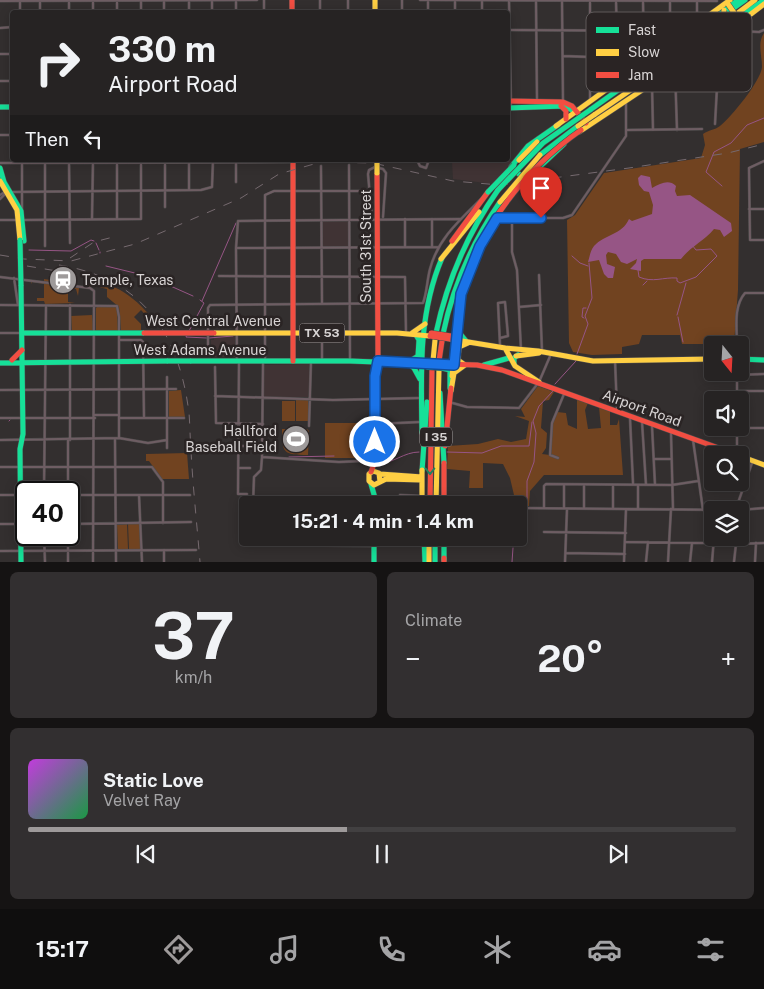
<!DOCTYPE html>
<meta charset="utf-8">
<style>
body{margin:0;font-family:"Public Sans",sans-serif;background:#322f30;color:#f1f3f6;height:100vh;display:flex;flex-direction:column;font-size:19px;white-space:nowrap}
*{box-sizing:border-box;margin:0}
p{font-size:16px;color:#a4a4a6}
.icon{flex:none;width:28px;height:28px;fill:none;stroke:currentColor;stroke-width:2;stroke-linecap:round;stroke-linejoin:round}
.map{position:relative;height:562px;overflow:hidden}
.sheet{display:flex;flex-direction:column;gap:10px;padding:10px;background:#151313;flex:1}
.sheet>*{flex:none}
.hud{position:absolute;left:10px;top:10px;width:500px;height:152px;border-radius:5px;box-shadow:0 2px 12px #0003,0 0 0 1px #424041;background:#262323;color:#f1f3f6;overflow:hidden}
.needle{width:32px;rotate:162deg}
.fabs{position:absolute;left:704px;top:336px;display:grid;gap:10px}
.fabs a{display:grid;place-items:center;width:45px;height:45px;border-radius:5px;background:#262323;box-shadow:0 2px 12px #0003,0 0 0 1px #424041;font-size:25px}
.speed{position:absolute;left:15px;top:481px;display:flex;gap:10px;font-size:25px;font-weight:700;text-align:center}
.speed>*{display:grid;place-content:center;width:65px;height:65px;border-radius:50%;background:#262323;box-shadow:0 2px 12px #0003,0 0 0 1px #424041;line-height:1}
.speed .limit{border:2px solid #111;border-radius:8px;background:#fff;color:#111}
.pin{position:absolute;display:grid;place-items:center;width:42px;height:42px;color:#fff;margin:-51px -21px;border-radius:50% 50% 50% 0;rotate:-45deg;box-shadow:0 0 5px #0007}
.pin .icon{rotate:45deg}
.me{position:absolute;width:55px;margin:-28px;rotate:0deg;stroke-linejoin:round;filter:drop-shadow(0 0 4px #0008)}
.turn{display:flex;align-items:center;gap:18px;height:105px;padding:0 15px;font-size:22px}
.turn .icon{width:65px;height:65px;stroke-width:2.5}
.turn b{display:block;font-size:35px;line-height:42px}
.then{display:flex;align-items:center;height:48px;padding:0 15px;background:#0003;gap:10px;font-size:19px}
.big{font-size:38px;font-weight:700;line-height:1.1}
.sheet .card{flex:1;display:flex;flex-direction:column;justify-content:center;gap:8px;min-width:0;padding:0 18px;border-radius:8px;background:#322f30}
.sheet .dial{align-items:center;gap:0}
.dial b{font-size:65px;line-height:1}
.song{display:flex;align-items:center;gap:15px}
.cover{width:60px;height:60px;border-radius:8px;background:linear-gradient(135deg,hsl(290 70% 55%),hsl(140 70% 35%))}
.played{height:5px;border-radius:2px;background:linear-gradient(90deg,#9e9a9a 45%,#424041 45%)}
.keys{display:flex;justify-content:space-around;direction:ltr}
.heat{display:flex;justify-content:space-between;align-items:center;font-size:28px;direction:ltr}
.sheet .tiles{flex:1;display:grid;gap:10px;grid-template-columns:1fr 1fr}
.card:last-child{grid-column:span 2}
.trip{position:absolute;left:239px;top:496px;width:288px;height:50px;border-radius:5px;background:#262323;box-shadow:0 2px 12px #0003,0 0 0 1px #424041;font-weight:700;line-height:50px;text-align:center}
.tabs{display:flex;height:80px;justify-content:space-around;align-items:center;background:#0f0e0e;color:#a4a4a6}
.tabs .icon{width:35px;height:35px}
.tabs .on{color:#9e9a9a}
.tabs b{font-size:22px;color:#f1f3f6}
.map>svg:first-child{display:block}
.built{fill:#403334}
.green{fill:#714320}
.water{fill:#965585}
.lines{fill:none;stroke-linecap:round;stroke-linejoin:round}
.stream{stroke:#965585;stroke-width:1}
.street-casing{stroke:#504e4e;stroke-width:3}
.fast-casing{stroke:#504e4e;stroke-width:6}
.slow-casing{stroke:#504e4e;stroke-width:6}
.jam-casing{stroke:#504e4e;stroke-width:6}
.street{stroke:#6e5d63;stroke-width:2}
.fast{stroke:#16e098;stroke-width:5}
.slow{stroke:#ffcf43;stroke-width:5}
.jam{stroke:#f24e42;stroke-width:5}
.rail{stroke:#766a6f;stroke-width:1;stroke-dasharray:9 9;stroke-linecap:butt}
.fast-bridge-casing{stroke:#504e4e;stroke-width:6;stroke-linecap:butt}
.slow-bridge-casing{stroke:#504e4e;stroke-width:6;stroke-linecap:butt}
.jam-bridge-casing{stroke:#504e4e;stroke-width:6;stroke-linecap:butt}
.fast-bridge{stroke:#16e098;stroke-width:5}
.slow-bridge{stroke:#ffcf43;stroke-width:5}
.jam-bridge{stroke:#f24e42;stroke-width:5}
.oneway{stroke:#20825e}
.route-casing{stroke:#114b97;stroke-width:12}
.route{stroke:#1a73e8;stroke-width:9}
.labels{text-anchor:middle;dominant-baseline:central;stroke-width:5;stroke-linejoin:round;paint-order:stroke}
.shield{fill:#2a2424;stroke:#a49f9f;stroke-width:1}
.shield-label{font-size:12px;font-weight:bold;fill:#d8d4d4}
.street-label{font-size:14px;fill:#d8d4d4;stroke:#2a2424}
.poi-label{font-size:14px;fill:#d8d4d4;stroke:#2a2424;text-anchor:start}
.key{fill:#2a2424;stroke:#5e5959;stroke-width:1}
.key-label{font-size:14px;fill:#d8d4d4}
</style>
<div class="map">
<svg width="764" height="562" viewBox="0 0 764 562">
<rect width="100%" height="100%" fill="#332f2f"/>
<path class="built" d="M513 161 494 184 453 179 452 162Z
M323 221H349L348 246 323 247Z
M214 335H235V357H211V340H214Z
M309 364 310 397H264V365Z"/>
<path class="green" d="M764 33V142L740 149 738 290 734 344H682L680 335H642L639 344 622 347V354L592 355 573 352 569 343 567 220 575 215 604 173 701 158 705 145 703 134C708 130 715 130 720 126 731 117 761 81 762 67 762 55 757 43 764 33Z
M44 279 64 282 68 287 79 288 78 296 76 289 68 288V302L75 303 45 304 44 301H37V298H44V284L32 282 31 284V281L44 282Z
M85 279C115 282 137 298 156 323H153L141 310 134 317 141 324V331H121L119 307 107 297V289L91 285V287L85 284Z
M98 306 117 307 118 331 96 330V308Z
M92 315 94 330 72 331 71 316Z
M538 386 554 392 549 400 543 401 541 428 547 433 546 448 542 454 550 455 552 423 557 412 566 413 568 425 577 429V399L588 403 585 410 588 429 601 428 599 407 610 411V425H617L619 419 623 475H544L530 491 529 506H518L519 499 514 495 510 478 503 464 483 463V488H469L470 471 447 469 448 446 478 444 498 439 511 442 526 439 529 421 515 416 525 417 521 409Z
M181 390 185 417H169V391Z
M296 400H308V421H296Z
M282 401H295V421H282Z
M325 423H373L372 458H325Z
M282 429H307L309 431 308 455C283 455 282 453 282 429Z
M187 453 189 479H162L149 461H146V454Z
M127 524 128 549H118L117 525Z
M128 524H140L141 549H129Z"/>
<path class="water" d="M641 175 650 177 652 188C661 183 669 179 676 186L675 191 677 196 690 195 731 223 732 231 724 237 720 230 714 229C704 241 690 247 681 259H644L641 261V271L630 269 636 263 637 259 627 264 621 262 616 254 608 252 606 255 607 264 615 267 613 278H608L604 274 599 260 588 262C590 256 590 251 594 246 605 234 622 235 629 219L632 221 652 214 653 205 649 192 644 191 639 185 638 178Z"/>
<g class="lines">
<path class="stream" d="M722 186 706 172 714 152 731 143 747 125 764 118
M96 243 99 250
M29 250 71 251 91 240 94 241
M100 252V253
M572 256 580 263 588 266
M106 266 143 275
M638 270 639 277C653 283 663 277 677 278V281L680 283 696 277 717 256 711 249 696 250 692 245
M148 276 193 296
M643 285 647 281
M202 301 236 223
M677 315 686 283
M678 317 683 342
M584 318 582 317 583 308H586
M189 331 204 303 200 300
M187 334 186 337 207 338
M209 338 233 336
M577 354 588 324 585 316 592 298 589 263
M555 384 576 361
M9 421 10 420
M447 452 482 453 501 446H529L532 422
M360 456H366
M289 457 334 456
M378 464C394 463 404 452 419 452
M527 506V481L534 462 536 433 533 421 539 406 553 391
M518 533 526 520 527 511
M512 545 514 538
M512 562 513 548"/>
<defs>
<path id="street" d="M20 0V12
M40 0V12
M69 0V12
M93 0V12
M117 0V12
M164 0V12
M212 0V12
M348 0V12
M420 0 717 1
M428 0V12
M455 0V12
M509 0 511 108
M536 0 537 100
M562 0 563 102
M590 0V101
M616 0 618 80
M643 0 644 60
M697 0V22
M0 1 257 0
M141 12V0
M189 12V0
M236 12V0
M264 12V0
M320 12V0
M402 12V0
M482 12V0
M0 28 12 27
M508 30 685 31
M739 31 759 32 764 30
M670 43V0
M708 51H718
M0 54H12
M563 56 590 57
M675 69 677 130
M675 74 695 75V89
M0 81H12
M652 85 653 130
M675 89 717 88
M715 124 719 51 722 37
M627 130 702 129
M0 135H12
M22 160V209
M69 160 70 243
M117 160V219
M165 160V207
M417 160 420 166 426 168 429 160
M764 161 749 168 750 240H764
M0 163 293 162
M349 165 350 361
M321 166 322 304
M236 182V160
M189 190V160
M10 192 201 190 212 187 213 160
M0 195 5 192
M0 199 5 194
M749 209H764
M497 218H563L572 215 626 136V103
M512 218V252L517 270 521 350
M92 219 93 160
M372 219 368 174 369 170 375 167 383 169 386 173 383 217
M432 219V247
M0 220H18
M22 220 141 219V160
M488 233 508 201
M45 246V163
M405 247V219
M236 248 439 247
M539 275 542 351
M219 276 405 277 406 333
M0 277 90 288 94 291 93 562
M14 278 18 305
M0 305 117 306 119 317V438
M70 305V440
M519 307 541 305
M0 333H22
M322 335V360
M500 338 508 336 505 302 498 303 500 345
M119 340H141L143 342 144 418
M737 345C737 328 733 307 745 293H764
M208 352V308L210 305 423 303C427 293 427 280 430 269 438 238 461 219 483 197
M615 360 617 410
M237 361 236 248 238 221 460 219
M239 361 238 494H247
M265 361V195L274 191H370
M215 367 216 423 263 424
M737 375 764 374
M167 377V448
M0 390 176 389
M737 391H764
M215 396 333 400 420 398
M737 400V372
M449 402 467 407 519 408 539 382 551 354
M95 415H119
M0 418H95
M119 418H184
M630 418 633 483
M642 422 646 485
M375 424 420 422
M309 426 311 361
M652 426 655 485
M737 428H764
M671 433 673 509
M0 440 119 438 148 443 167 440
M68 440V492
M115 440 116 562
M693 440 703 510
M238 446H253
M737 454V428
M262 457 339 462 361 461
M558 458 550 455 552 423 564 394
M654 459H671
M0 467H152L163 482V523
M238 468H250
M44 492 46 306
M0 495H26
M69 495H190
M139 495 142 562
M400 495 422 496
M253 505 254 477 261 470 262 457 263 363
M518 508 735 510
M544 508V486L546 484 672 485 698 481
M564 508V485
M584 508V485
M613 508V486
M638 509V485
M738 510 739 500 752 463
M740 510 764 508
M0 524H26
M69 524 191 522
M544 532 626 533
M44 535 45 562
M68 535V562
M264 538 269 545 374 546
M493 538V545
M626 542 714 543
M746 543V511
M164 550V562
M0 551 196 550
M566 553 625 554
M565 562 567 509
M624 562 626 509
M646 562 648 542
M668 562 671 509
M690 562 692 543
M712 562 714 538
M734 562 736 544 764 543
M755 562 756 543"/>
<path id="fast" d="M714 19 738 0
M719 32 764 0
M0 107H12
M508 108 564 106 576 112
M590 110 745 0
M558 125 528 146 511 167 520 175 530 176 564 144
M540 155 578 126
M0 168 4 182 21 211 24 241
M478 250 487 231
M21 285 23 434 20 449 21 562
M461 294 480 237
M457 330 466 341
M22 333H144
M436 333C447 281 467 234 498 190
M443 334C453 285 472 243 500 202
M740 359 764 360
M190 361H350L427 364
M410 361 418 356 419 340 416 335
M0 363 168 361
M408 363 414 368 420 379
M514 364V358L518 355
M484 365 509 358
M442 368 450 370V388
M440 393 444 463
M422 433C421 373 418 314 442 258
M422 471 427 402
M371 484 377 505
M374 538V562
M424 538 425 562
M435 538V562
M444 538V560"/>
<path id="slow" d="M375 0V12
M594 115 685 53 755 0
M556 126 730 0
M579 132 713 43 764 4
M519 160 537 142
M0 181 17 210 20 240
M441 259 479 212
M214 333H397L430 336
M412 333 425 324
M450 339 505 348 515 366 539 382
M505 348 538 351 593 361 712 359
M516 356 539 353
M433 361 435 340
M452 376 461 293
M451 391 454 373 465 365 458 360 459 347 468 343
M740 456 764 465
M422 470V505
M380 474 422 477
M380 482 379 473 373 471 369 474V481L374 485 386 479 422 480
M436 505 439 368
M429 538V562"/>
<path id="jam" d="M292 0V12
M508 101 563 102 572 106 586 123
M561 106 566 111V119
M293 160V361
M452 241 488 192
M12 360 22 350
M439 361 442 341
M442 364 477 365 502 370 738 455
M445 446 451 388
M444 463V505
M371 472 375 461V376L378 361 377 173
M430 505 432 368
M444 558V562"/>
</defs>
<use href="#street" class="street-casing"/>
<use href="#fast" class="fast-casing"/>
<use href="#slow" class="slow-casing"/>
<use href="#jam" class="jam-casing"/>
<use href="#street" class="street"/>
<use href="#fast" class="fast"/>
<use href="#slow" class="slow"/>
<use href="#jam" class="jam"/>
<path class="rail" d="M0 255 24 259 71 261 135 244 241 198 279 174 321 162 373 163 453 181 500 185 629 168 728 153 764 144
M70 258 94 242 117 236
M59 265C142 278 179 333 189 413 190 425 190 438 191 451 193 488 197 525 200 562
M27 266 69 273"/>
<defs>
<path id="fast-bridge" d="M708 22 716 35
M498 190 543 143 590 110
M488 192 514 165
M20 240 21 285
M168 361H190
M427 367 442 368"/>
<path id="slow-bridge" d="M728 4 739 20
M722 32 724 10
M578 126 594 115
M377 160V173
M500 202 540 155
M427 364H442"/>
<path id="jam-bridge" d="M487 231C512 190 542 157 581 130
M144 333H214
M431 333 451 336
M430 336 450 339"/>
</defs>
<use href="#fast-bridge" class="fast-bridge-casing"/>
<use href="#slow-bridge" class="slow-bridge-casing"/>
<use href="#jam-bridge" class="jam-bridge-casing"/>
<use href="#fast-bridge" class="fast-bridge"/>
<use href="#slow-bridge" class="slow-bridge"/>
<use href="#jam-bridge" class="jam-bridge"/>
</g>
<defs><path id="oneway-chevron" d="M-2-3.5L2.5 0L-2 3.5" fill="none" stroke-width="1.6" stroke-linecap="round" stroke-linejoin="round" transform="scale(1.25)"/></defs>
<use class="oneway" href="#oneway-chevron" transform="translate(430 471) rotate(90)"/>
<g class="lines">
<defs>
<path id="route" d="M375 442V376L378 361 454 365 461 294 480 246 497 218H541"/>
</defs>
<use href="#route" class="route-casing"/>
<use href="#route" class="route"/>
</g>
<defs>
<symbol id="station-disc" viewBox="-11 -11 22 22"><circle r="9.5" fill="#9e9a9a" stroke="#2a2424"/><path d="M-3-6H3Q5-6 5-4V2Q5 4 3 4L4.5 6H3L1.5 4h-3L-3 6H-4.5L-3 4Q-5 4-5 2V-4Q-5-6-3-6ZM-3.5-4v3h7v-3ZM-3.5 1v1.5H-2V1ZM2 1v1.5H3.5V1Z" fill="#fff"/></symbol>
<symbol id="stadium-disc" viewBox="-11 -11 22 22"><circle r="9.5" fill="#9e9a9a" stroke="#2a2424"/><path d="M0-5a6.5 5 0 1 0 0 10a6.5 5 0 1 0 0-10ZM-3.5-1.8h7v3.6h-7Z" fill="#fff"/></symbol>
</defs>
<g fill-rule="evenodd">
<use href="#station-disc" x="47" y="264" width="32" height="32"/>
<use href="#stadium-disc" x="280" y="423" width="32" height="32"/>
</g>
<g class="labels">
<g class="shield">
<rect x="299.5" y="323.5" width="45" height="19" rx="4"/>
<rect x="420" y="427.5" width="32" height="19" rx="4"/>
</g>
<g class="shield-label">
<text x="322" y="333">TX 53</text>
<text x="436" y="437">I 35</text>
</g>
<g class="street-label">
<text transform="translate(366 246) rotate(-90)">South 31st Street</text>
<text x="213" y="321">West Central Avenue</text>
<text x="200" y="350">West Adams Avenue</text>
<text transform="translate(642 408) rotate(20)">Airport Road</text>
</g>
<g class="poi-label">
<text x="82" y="280">Temple, Texas</text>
<text x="277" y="431" text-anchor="end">Hallford<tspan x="277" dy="16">Baseball Field</tspan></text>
</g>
</g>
<rect x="586" y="12" width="166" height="80" rx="8" class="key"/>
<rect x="596" y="27" width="23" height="6" fill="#16e098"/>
<rect x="596" y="49" width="23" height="7" fill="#ffcf43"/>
<rect x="596" y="72" width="23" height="6" fill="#f24e42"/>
<g class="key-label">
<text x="628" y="35">Fast</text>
<text x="628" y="57">Slow</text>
<text x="628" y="80">Jam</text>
</g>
</svg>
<div class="fabs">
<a><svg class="needle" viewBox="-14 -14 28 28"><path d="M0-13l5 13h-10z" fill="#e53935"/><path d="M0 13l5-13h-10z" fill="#a4a4a6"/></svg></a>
<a><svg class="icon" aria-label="sound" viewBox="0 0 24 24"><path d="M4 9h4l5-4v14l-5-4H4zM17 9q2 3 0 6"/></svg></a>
<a><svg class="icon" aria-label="search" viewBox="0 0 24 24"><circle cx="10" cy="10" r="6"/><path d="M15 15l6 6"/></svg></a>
<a><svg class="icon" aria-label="layers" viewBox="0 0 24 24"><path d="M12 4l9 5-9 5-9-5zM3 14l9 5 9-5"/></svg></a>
</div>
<div class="speed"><div class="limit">40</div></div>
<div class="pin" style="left:541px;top:218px;background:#d93025"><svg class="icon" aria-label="arrive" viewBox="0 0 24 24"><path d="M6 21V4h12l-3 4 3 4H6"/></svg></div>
<svg class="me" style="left:375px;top:442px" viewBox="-20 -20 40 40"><circle r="17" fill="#1a73e8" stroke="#fff" stroke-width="3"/><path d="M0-11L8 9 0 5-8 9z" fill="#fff"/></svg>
<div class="trip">15:21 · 4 min · 1.4 km</div>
<div class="hud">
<div class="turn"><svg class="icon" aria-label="right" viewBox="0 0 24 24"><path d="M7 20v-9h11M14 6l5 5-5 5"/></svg><div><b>330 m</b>Airport Road</div></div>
<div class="then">Then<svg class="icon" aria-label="left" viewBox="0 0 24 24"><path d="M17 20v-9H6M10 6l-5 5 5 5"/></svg></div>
</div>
</div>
<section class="sheet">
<div class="tiles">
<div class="card dial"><b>37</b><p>km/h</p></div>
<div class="card"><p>Climate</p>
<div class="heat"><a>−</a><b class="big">20°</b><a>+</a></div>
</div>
<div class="card">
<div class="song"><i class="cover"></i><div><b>Static Love</b><p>Velvet Ray</p></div></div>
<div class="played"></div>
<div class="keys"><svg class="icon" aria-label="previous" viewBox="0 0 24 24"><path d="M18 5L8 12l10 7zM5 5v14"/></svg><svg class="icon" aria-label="pause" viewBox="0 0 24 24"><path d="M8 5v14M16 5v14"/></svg><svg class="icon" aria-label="next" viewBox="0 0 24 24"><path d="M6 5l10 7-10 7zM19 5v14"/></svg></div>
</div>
</div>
</section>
<nav class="tabs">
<b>15:17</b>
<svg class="icon on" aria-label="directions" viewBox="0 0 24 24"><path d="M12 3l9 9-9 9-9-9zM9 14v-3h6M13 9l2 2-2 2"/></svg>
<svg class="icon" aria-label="music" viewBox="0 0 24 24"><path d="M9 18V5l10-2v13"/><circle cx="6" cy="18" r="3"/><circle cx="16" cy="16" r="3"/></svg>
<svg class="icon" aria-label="phone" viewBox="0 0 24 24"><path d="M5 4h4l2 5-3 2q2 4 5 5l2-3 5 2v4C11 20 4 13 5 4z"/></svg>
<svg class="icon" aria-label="climate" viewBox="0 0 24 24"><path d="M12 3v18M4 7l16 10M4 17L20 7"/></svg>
<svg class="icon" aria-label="car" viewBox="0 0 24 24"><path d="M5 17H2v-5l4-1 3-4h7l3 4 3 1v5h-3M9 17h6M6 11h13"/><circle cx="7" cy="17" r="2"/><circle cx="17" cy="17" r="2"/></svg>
<svg class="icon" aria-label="filters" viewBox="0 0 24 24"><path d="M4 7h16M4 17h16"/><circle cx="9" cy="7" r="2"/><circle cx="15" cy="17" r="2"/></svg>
</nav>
